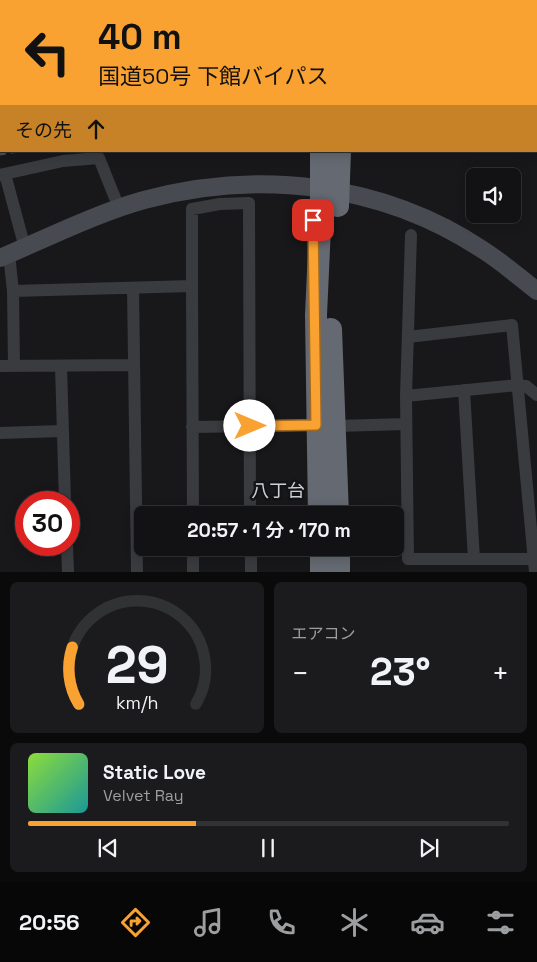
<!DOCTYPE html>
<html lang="ja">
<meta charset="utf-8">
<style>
body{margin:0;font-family:"Space Grotesk","Noto Sans JP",sans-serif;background:#1b1b1d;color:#f1f3f6;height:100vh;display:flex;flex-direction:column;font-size:19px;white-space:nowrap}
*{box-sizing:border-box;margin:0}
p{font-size:16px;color:#9c9ea0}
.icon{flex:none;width:28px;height:28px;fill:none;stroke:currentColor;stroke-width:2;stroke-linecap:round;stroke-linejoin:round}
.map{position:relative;height:572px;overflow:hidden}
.details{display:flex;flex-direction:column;gap:10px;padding:10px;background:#0a0a0b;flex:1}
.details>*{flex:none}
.guide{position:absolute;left:0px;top:0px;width:538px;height:152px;box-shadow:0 2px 12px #0003,0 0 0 1px #313234;background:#f9a231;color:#111;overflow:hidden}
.fabs{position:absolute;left:466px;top:168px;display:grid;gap:10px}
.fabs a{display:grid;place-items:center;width:55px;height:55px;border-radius:8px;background:#121214;box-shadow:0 2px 12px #0003,0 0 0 1px #313234;font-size:25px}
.speed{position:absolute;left:15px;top:491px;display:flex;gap:10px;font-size:25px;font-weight:700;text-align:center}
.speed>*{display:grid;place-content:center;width:65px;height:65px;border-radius:50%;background:#121214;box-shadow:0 2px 12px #0003,0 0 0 1px #313234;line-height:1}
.speed .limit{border:8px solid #d22;background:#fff;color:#111}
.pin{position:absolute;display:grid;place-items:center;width:42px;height:42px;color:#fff;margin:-21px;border-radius:10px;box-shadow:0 2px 8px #0006}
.me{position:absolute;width:55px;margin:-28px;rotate:90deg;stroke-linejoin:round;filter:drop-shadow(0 0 4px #0008)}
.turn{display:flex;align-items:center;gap:18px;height:105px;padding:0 15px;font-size:22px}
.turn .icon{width:65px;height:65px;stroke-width:2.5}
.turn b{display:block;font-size:35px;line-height:42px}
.then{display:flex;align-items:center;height:48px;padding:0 15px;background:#0003;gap:10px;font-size:19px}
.big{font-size:38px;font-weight:600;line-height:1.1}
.details .tile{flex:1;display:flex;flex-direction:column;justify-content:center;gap:8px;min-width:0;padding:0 18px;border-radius:8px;background:#1b1b1d}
.details .dial{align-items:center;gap:0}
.dial svg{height:130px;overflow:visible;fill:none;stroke:#313234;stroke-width:7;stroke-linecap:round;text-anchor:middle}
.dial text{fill:#f1f3f6;stroke:none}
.song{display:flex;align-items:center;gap:15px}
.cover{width:60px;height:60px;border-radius:8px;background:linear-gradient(135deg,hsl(90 70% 55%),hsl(180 70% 35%))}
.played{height:5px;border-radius:2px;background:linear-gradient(90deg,#f9a231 35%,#313234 35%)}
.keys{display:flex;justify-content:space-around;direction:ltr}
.heat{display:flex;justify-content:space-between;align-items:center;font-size:28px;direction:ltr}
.details .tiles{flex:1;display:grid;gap:10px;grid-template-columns:1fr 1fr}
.tile:last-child{grid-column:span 2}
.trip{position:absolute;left:134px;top:506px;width:270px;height:50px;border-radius:8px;background:#121214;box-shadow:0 2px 12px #0003,0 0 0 1px #313234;font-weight:600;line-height:50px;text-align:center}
.tab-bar{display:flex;height:80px;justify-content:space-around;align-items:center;background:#070708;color:#9c9ea0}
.tab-bar .icon{width:35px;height:35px}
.tab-bar .selected{color:#f9a231}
.tab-bar b{font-size:22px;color:#f1f3f6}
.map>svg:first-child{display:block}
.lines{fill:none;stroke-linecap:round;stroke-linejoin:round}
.street{stroke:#393b3f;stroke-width:12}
.secondary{stroke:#474a50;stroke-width:18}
.highway{stroke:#656971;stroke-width:22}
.rail{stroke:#4c4f55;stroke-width:3;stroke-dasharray:6 5;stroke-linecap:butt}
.highway-bridge{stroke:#656971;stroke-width:22}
.route-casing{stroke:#a26920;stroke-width:12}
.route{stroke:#f9a231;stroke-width:9}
.labels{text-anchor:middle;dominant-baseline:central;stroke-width:5;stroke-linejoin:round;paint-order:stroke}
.quarter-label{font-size:18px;fill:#cbcfd6;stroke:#131315}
</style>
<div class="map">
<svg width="537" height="572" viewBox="0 0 537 572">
<rect width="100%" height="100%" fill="#18181a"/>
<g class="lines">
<path class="street" d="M5 174 25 248
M0 175 63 161 99 158 119 208
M411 235 406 396 408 559H537
M9 254 13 291 14 366
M192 286V209L220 204 249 203 250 515
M133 288 137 572
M13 291 192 286 193 515
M408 337 512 325 535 572
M0 366 134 365
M61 366 65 502
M464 390 474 559
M406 396 518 385 526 386 537 395
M336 426 406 424
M192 427 317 425
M0 433 62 431
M67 545 68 572
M193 548V572
M251 548V572"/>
<path class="secondary" d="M0 258C45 239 97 213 144 200 259 169 382 183 483 250 502 262 519 277 537 291"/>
<path class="highway" d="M300 0V1
M319 0V1
M348 1V0
M331 329 338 515
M319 515 316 315 321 205
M321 548V572
M339 548V572"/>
<path class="rail" d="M536 122H537
M0 154 19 151"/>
<path class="highway-bridge" d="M321 151V205
M338 206 340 151"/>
</g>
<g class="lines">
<defs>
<path id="route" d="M250 426 316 425 313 220"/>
</defs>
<use href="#route" class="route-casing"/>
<use href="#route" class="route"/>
</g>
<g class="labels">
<g class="quarter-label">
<text x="278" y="490">八丁台</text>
</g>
</g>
</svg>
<div class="fabs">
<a><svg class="icon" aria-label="sound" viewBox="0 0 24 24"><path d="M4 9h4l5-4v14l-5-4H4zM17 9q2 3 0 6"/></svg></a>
</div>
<div class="speed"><div class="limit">30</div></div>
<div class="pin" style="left:313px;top:220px;background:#d93025"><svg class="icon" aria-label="arrive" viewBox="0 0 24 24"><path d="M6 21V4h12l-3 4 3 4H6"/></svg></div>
<svg class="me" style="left:250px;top:426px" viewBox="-20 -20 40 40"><circle r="19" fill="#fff"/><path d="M0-13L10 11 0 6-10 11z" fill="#f9a231"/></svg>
<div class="trip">20:57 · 1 分 · 170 m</div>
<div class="guide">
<div class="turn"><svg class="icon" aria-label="left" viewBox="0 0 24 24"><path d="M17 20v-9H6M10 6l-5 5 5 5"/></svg><div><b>40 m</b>国道50号 下館バイパス</div></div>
<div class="then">その先<svg class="icon" aria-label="ahead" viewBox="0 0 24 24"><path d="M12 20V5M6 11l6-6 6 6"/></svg></div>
</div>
</div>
<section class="details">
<div class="tiles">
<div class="tile dial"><svg viewBox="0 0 100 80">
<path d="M14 69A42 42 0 1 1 86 69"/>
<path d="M14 69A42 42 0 0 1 10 34" stroke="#f9a231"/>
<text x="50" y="56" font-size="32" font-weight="700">29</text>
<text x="50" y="72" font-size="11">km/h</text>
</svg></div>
<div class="tile"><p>エアコン</p>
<div class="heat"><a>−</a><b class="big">23°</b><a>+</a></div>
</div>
<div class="tile">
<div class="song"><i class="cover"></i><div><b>Static Love</b><p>Velvet Ray</p></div></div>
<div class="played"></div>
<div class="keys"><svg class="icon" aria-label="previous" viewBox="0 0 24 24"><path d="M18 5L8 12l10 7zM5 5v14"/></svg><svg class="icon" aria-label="pause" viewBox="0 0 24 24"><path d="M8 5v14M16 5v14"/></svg><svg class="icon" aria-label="next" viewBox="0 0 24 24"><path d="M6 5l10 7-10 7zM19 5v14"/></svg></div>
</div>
</div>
</section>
<nav class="tab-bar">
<b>20:56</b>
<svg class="icon selected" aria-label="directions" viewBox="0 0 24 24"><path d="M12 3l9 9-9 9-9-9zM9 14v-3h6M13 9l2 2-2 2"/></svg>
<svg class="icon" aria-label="music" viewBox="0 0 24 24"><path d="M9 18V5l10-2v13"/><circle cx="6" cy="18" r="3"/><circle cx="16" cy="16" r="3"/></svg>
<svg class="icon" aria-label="phone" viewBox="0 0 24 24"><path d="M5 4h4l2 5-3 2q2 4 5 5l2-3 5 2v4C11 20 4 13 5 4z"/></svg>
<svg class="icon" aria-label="climate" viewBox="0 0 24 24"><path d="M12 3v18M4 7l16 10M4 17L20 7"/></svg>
<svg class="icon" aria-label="car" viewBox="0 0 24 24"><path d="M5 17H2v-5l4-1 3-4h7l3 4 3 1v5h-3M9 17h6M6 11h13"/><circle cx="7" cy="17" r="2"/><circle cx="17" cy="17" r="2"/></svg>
<svg class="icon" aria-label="filters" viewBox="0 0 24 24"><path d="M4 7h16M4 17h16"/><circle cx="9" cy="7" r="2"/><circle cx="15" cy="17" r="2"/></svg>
</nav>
